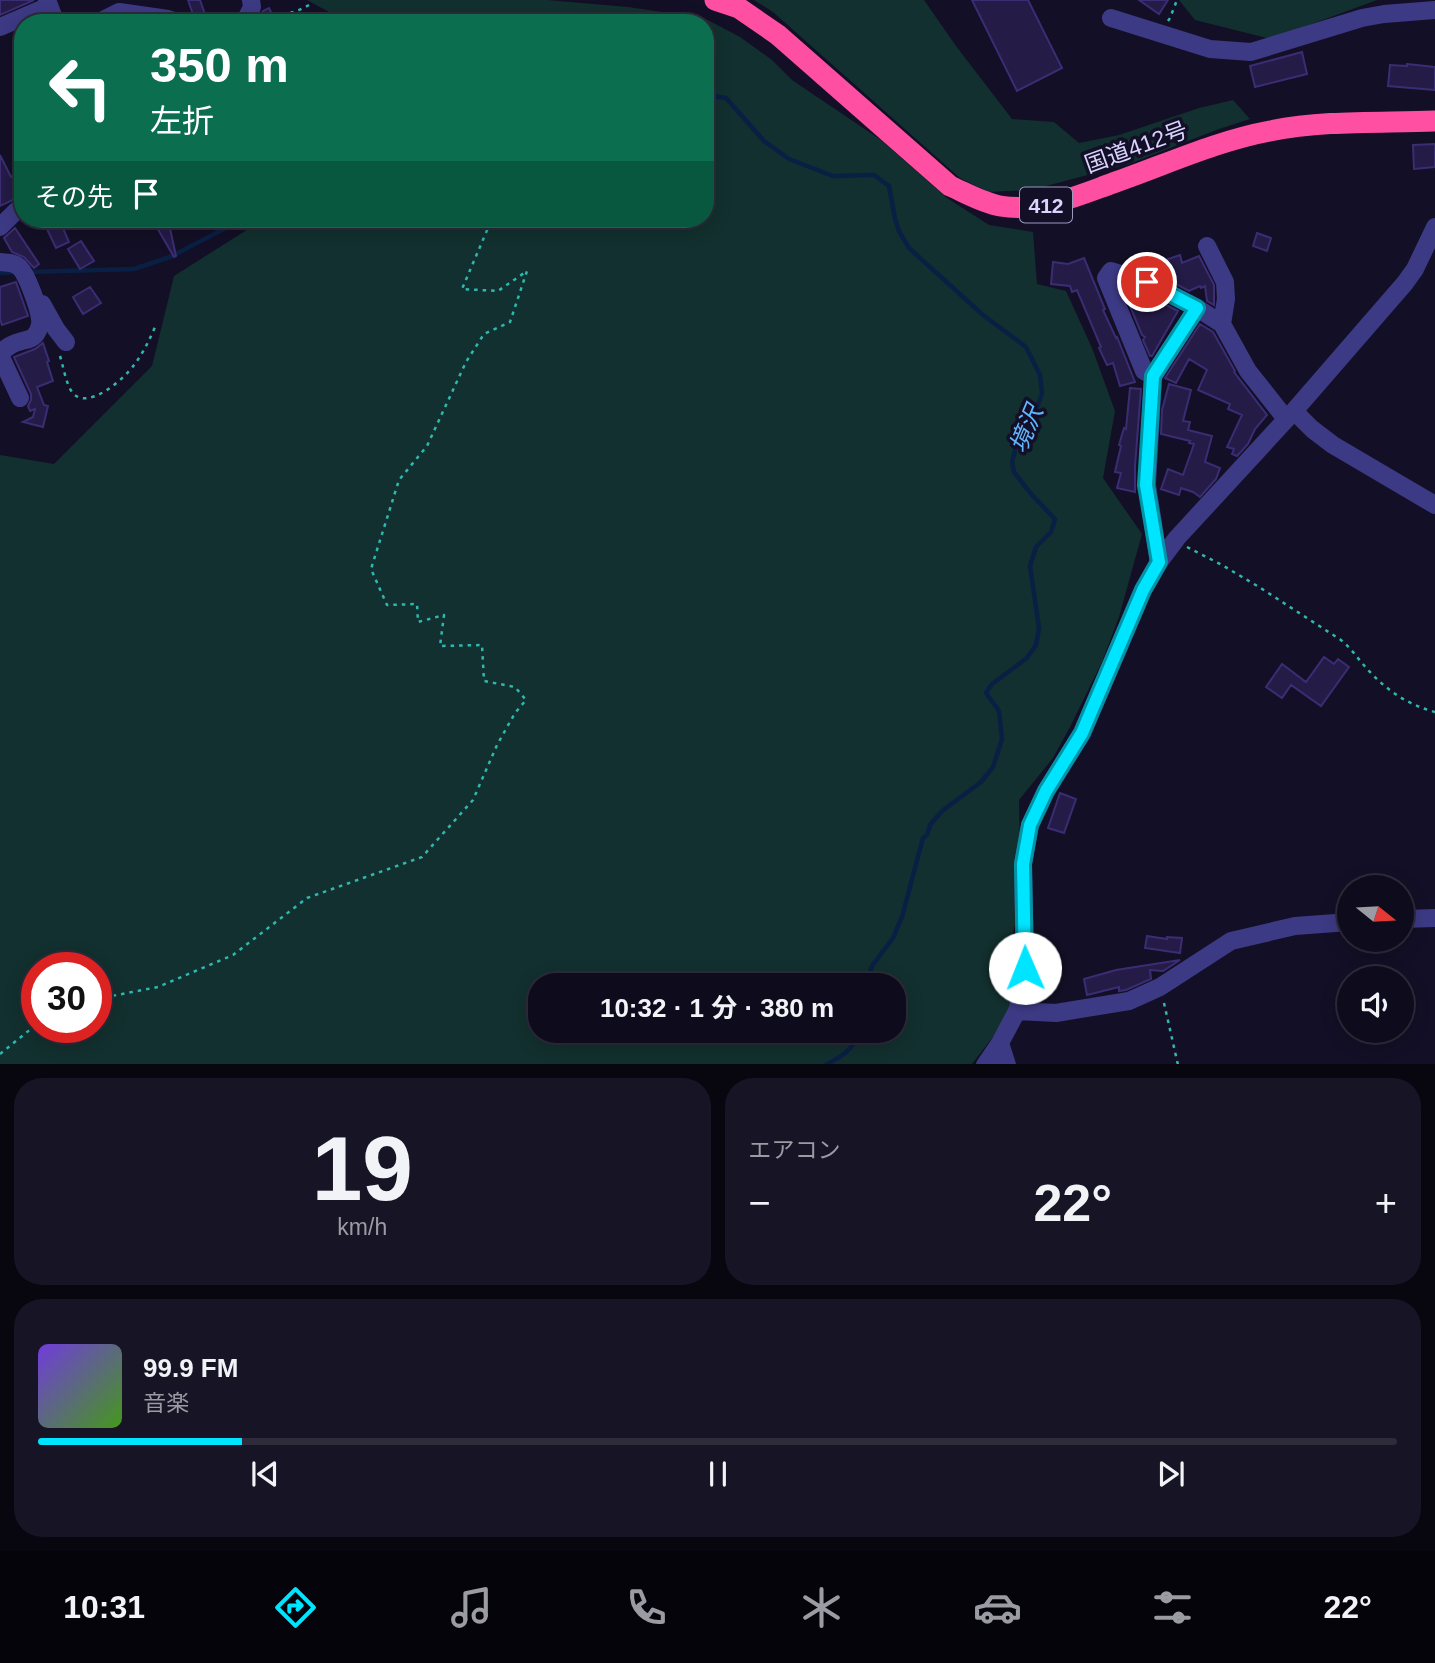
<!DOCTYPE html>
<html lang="ja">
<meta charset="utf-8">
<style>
body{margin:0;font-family:Arial,"Noto Sans JP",sans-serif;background:#171425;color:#f1f3f6;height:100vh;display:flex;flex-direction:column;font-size:26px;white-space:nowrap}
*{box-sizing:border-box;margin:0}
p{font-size:23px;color:#9b9ba3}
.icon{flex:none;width:38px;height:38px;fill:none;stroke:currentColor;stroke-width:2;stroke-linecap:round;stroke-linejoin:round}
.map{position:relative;height:1064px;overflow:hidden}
.sheet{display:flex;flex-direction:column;gap:14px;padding:14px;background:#08060f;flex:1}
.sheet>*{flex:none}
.guide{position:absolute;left:14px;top:14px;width:700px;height:214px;border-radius:28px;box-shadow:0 4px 18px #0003,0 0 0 2px #2e2b3b;background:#0b6e4f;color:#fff;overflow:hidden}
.needle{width:46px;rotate:108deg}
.controls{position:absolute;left:1337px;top:875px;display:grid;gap:14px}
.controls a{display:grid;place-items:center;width:77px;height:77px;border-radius:50%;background:#0e0b1c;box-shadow:0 4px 18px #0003,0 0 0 2px #2e2b3b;font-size:35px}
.speed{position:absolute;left:21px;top:952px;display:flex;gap:14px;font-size:35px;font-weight:700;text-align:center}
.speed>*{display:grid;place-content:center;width:91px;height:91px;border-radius:50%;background:#0e0b1c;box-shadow:0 4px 18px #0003,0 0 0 2px #2e2b3b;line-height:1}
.speed .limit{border:10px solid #d22;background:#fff;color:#111}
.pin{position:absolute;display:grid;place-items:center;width:60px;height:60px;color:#fff;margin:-30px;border:4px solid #fff;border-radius:50%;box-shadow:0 2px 7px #0007}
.me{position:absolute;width:77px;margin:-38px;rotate:359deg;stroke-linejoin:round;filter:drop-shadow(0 0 5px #0008)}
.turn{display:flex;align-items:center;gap:24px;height:147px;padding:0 21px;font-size:32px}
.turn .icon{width:91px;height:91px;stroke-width:2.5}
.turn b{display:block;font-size:49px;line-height:60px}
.then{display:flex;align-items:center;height:66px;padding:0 21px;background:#0003;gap:14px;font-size:26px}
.big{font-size:52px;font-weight:700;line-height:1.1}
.sheet .card{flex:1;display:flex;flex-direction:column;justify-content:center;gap:10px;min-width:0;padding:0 24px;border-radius:28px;background:#171425}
.sheet .dial{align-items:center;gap:0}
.dial b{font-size:91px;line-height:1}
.song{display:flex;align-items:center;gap:21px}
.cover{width:84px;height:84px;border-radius:10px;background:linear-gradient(135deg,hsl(260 70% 55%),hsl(100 70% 35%))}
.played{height:7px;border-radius:4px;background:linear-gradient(90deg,#00e5ff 15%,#2e2b3b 15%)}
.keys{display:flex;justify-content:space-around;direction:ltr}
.heat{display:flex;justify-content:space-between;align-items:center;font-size:38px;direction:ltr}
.sheet .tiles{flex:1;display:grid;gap:14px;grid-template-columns:1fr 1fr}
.card:last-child{grid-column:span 2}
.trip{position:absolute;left:528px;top:973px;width:378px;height:70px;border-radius:28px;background:#0e0b1c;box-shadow:0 4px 18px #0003,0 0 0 2px #2e2b3b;font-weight:700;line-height:70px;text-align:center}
.menu{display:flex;height:112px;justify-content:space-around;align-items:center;background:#06040b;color:#9b9ba3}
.menu .icon{width:49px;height:49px}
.menu .active{color:#00e5ff}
.menu b{font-size:32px;color:#f1f3f6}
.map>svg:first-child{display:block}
.green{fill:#12302f;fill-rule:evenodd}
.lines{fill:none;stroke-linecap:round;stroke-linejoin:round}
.stream{stroke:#0a1f44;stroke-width:4.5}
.building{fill:#241b47;stroke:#3b2d73;stroke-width:2}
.path{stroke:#2fb8b0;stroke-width:2.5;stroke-dasharray:3.5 5;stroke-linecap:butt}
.minor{stroke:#3d3a85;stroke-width:18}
.highway{stroke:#ff4fa3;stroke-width:21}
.route-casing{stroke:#0095a6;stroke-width:18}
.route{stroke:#00e5ff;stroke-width:12}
.labels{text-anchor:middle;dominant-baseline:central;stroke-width:7;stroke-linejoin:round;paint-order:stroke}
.shield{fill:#130f26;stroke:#9e99be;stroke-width:2}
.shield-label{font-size:21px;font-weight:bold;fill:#d9d4ff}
.street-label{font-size:23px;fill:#d9d4ff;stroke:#130f26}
.water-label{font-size:24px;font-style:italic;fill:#62b6ff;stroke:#130f26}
</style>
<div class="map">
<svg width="1435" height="1065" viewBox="0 0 1435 1065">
<rect width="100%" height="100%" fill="#130f26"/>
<path class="green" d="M307 0H547L628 7 704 18 740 37 772 60 792 80 881 140 947 198 989 225 1033 232 1037 284 1066 291 1092 348 1115 411 1103 478 1142 534 1119 617 1102 662 1070 727 1053 758 1019 800 1021 901 1012 937 1013 1011 972 1064H0V455L54 464 152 366 174 276 264 219H705V23H349ZM37 968H96V1027H37ZM541 985H894V1031H541Z
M754 0H924L956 46 1012 119 1054 122 1079 143 1119 135 1199 108 1233 100 1250 119 1219 129 1129 164 1031 190 988 192 960 178 773 12Z
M1179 0H1377L1271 39 1195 20Z"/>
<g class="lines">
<path class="stream" d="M705 98 713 96 726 98 764 141 789 159 833 176 874 175 889 186 895 219 899 231 909 248 983 315 1026 347 1040 375 1042 394 1034 415 1020 432 1012 462 1014 472 1032 495 1055 519 1051 532 1036 547 1030 566 1039 628 1036 645 1027 658 992 684 986 693 999 711 1002 739 993 767 981 782 942 811 930 825 927 835 923 838 902 917 893 938 872 966 866 985
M28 272 134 269 170 257 243 219
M0 273 15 272
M826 1065C844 1055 853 1050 859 1031"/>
</g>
<path class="building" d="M0 0H34L0 15Z
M188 0H200L207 20 196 23Z
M972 0H1028L1062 68 1017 91Z
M1139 0H1168L1159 14Z
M269 8 276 23H257L263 11Z
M1302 52 1307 74 1255 87 1250 66Z
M1407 64 1435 67V90L1388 86 1390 65 1407 66Z
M1435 144V167L1414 169 1413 145Z
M0 155 11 177 23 171V195L0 206Z
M53 219H59L69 242 56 248 44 223Z
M152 219H168L176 256 174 257Z
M15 228 39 264 34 268 24 257 12 252 4 238Z
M1257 233 1271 238 1267 251 1253 246Z
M81 241 94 261 80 269 68 249Z
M1180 255 1182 263 1199 256 1214 285V305L1207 301 1205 286 1201 288 1200 286 1189 291 1174 283 1165 260Z
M1084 258 1105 309 1103 310 1116 338 1117 337 1135 382 1120 386 1113 363 1107 365 1099 348 1101 347 1077 290 1072 292 1070 286 1051 284 1053 262 1068 264Z
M16 282 28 316 2 325 0 319V287Z
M90 287 101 303 83 314 73 297Z
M1125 287 1132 289 1143 300 1147 295 1178 311 1152 356H1150L1143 340 1145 337 1142 335 1123 289Z
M1200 324 1213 332 1235 371 1234 372 1267 415 1255 429 1248 444 1237 456 1232 454 1234 449 1227 447 1242 415 1228 409 1230 404 1198 390 1207 370 1189 359 1176 383 1165 378Z
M43 343 49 361 47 362 53 381 37 387 44 405 48 406 43 427 23 422 33 417 35 409 30 411 28 406 31 400V394L14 357 35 349Z
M1169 384 1191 390 1183 421 1190 422 1188 430 1212 436 1205 462 1220 468 1216 479 1200 497 1193 492 1181 488 1179 495 1161 489 1168 469 1183 475 1194 444 1189 443 1190 441 1161 434 1162 410Z
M1130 388 1141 389 1135 466V492L1117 488 1121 473 1115 472 1121 446 1119 445 1124 428 1126 429Z
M1324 657 1334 664 1338 659 1349 667 1321 706 1291 685 1282 698 1266 687 1282 664 1306 682Z
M1060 793 1076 799 1064 833 1048 828Z
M1147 936 1167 939V937L1182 938 1180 953 1145 948Z
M1180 960 1163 971 1150 970 1151 979 1126 990 1119 991V987L1087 995 1084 979 1116 970Z"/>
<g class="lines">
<path class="path" d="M267 13 275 18 299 10 309 5
M1168 21 1170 18 1177 0
M60 356C63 365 66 384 72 392 87 412 124 379 134 365 143 353 149 341 155 327
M1187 547 1222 565 1259 587 1341 640C1353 650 1360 662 1371 673 1389 692 1409 705 1435 712
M96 999 158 987 233 955 307 898 422 857 473 800 497 745 515 713 526 700 515 687 484 681 482 645 440 646 444 615 418 622 417 604 387 605 371 569 399 480 427 446 466 362 484 334 510 322 527 271 498 291 462 289 488 228V219
M1164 1003 1178 1065
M0 1054 37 1024"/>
<path class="minor" d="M47 0 56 23
M1111 18 1210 49 1251 52 1362 18 1384 14 1435 10
M97 23 119 12 168 19 181 23
M244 23 252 7 251 0
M0 27 49 6
M0 227 15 212 23 206
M1207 246 1225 282 1226 299 1222 324
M0 262C7 263 15 262 20 268 27 275 39 308 40 319 41 323 39 330 36 334 31 343 11 338 0 355
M42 304 56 329 66 342
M0 355 20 398
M1153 376 1144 371 1106 278 1111 271 1147 282 1197 308 1222 324 1248 371 1286 419
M1294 411 1312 429 1333 445 1435 505
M1159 562 1147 485 1153 376 1197 308
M1402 919 1435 918
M1017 1011 1056 1013 1129 1001 1160 987 1231 941 1295 926 1349 922
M1000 1043 1007 1065
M985 1065 1000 1043 1017 1011 1023 990 1025 968 1023 864 1030 825 1046 791 1082 733 1143 590 1159 562 1177 538 1294 411 1405 283 1415 269 1435 227"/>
<path class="highway" d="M715 0 739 8 778 35 950 186C966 193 983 203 1000 206 1039 213 1077 196 1113 183 1165 165 1216 141 1270 131 1324 120 1380 123 1435 121"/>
</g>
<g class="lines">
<defs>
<path id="route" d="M1025 968 1023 864 1030 825 1046 791 1082 733 1143 590 1159 562 1146 485 1153 376 1197 308 1147 282"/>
</defs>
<use href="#route" class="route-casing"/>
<use href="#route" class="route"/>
</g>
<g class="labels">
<rect class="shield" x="1020" y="187.5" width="52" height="35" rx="5"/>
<g class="shield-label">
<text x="1046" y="205">412</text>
</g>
<g class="street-label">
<text transform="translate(1136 147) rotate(-20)">国道412号</text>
</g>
<g class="water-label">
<text transform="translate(1026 429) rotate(-67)">境沢</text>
</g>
</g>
</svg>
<div class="controls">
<a><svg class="needle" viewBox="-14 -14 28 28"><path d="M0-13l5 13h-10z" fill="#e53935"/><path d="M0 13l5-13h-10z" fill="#9b9ba3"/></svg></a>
<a><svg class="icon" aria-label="sound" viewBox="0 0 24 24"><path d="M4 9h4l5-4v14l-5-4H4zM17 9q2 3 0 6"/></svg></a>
</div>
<div class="speed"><div class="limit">30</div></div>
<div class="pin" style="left:1147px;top:282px;background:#d93025"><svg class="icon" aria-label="arrive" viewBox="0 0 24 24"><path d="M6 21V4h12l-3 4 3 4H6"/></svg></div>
<svg class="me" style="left:1025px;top:968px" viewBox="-20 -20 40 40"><circle r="19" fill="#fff"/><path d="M0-13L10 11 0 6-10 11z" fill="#00e5ff"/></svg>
<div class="trip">10:32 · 1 分 · 380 m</div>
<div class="guide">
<div class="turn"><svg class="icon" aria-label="left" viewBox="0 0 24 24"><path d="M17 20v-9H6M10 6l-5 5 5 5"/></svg><div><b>350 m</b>左折</div></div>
<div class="then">その先<svg class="icon" aria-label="arrive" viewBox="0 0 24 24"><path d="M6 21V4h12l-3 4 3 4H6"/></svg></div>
</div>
</div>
<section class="sheet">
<div class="tiles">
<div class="card dial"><b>19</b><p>km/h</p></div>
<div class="card"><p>エアコン</p>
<div class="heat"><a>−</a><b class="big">22°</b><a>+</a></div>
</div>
<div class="card">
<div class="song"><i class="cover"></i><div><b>99.9 FM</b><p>音楽</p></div></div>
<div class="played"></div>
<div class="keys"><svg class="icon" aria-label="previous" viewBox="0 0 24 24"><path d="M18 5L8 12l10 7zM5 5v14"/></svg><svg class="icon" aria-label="pause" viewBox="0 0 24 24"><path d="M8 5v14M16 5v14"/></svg><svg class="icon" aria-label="next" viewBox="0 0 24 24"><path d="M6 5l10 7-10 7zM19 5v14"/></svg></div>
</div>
</div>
</section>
<nav class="menu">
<b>10:31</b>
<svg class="icon active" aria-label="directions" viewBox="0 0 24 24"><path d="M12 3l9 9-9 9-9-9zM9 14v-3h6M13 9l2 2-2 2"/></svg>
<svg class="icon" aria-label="music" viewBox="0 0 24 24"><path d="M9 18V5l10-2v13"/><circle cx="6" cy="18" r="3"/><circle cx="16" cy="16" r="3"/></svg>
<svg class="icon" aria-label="phone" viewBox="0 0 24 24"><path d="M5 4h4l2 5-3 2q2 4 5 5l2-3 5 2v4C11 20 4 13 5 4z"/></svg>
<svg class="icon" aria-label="climate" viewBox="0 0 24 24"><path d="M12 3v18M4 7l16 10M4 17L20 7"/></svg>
<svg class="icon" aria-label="car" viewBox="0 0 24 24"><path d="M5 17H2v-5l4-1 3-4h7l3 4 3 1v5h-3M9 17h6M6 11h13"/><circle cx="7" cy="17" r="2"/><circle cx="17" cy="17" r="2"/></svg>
<svg class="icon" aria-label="filters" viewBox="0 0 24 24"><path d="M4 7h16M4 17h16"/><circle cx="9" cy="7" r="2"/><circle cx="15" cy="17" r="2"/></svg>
<b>22°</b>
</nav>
